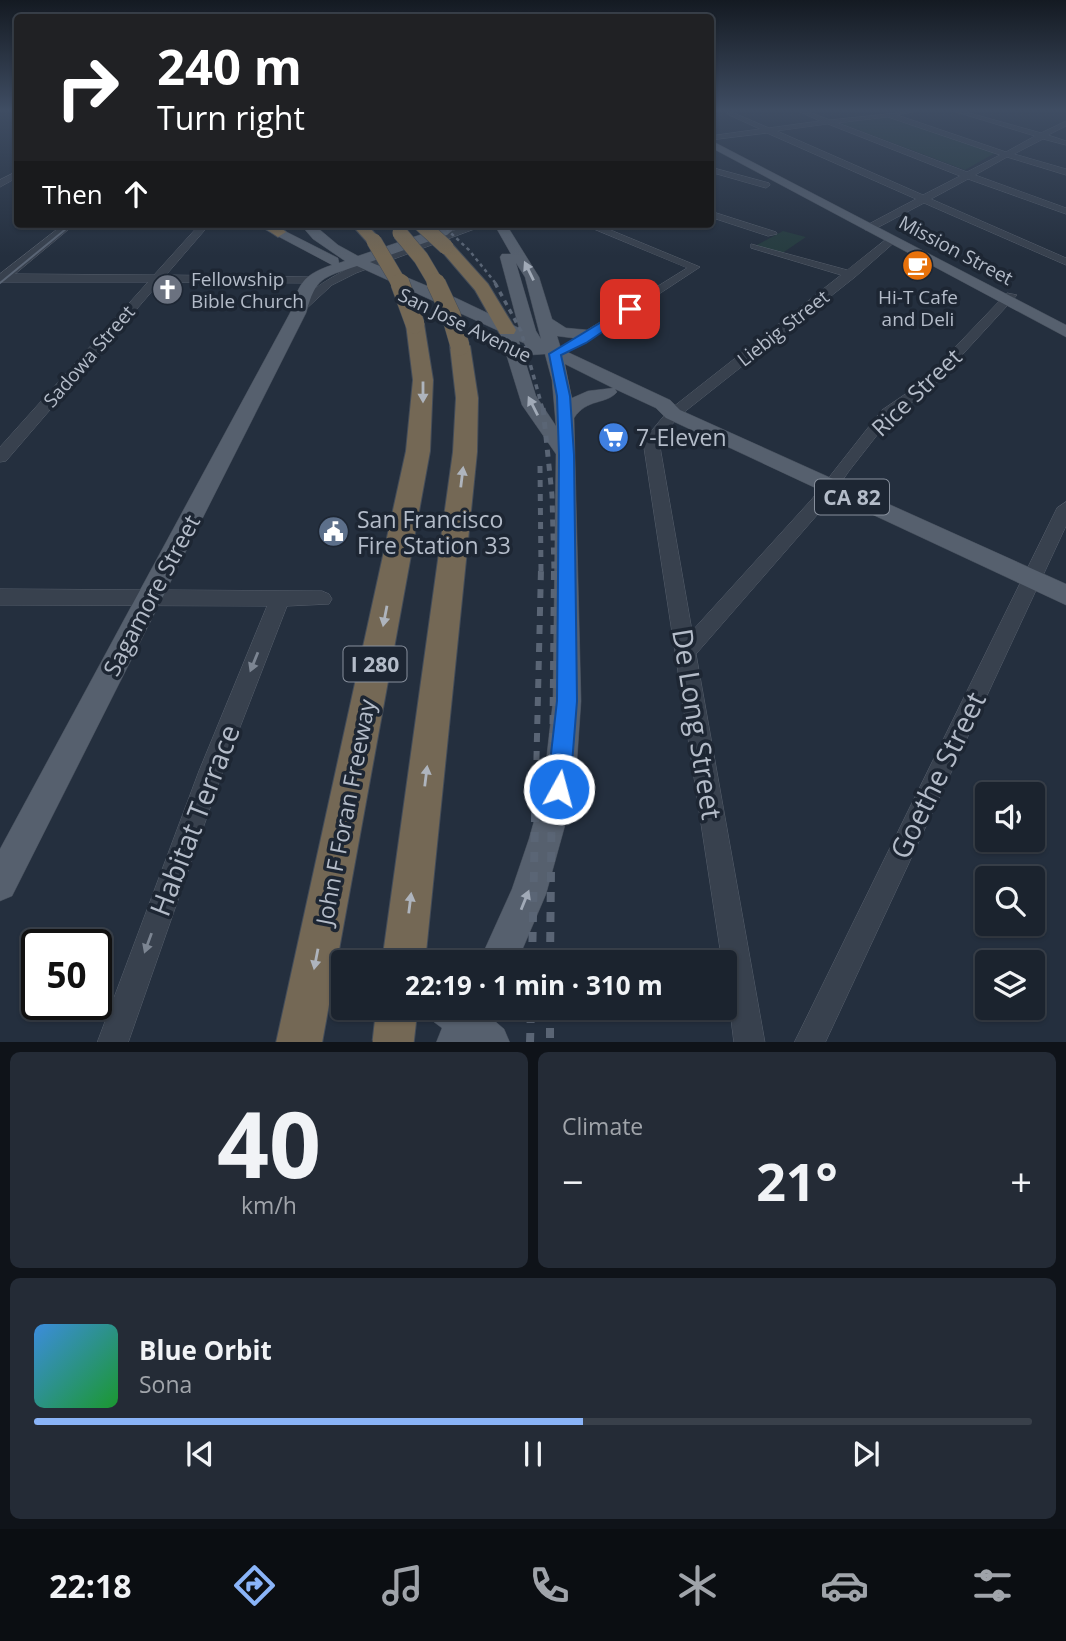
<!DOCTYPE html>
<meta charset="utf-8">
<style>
body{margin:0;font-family:"Open Sans",sans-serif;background:#242b36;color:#f1f3f6;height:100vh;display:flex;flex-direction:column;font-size:26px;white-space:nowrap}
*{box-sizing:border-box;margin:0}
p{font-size:23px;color:#a0a4aa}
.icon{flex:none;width:38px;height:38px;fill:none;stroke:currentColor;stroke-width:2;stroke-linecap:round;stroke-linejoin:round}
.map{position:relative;height:1042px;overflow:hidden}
.drawer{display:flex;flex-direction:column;gap:10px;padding:10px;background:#0f1319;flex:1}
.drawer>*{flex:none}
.hud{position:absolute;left:14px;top:14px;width:700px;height:214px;border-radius:7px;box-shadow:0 2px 5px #0004,0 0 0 2px #39404a;background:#202124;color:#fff;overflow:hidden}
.buttons{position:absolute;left:975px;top:782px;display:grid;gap:14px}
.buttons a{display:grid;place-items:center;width:70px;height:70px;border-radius:7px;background:#1b232e;box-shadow:0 2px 5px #0004,0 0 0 2px #39404a;font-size:35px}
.speed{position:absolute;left:21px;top:929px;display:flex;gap:14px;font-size:35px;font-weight:700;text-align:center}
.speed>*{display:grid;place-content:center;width:91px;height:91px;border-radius:50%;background:#1b232e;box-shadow:0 2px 5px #0004,0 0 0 2px #39404a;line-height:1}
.speed .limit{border:4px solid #111;border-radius:10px;background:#fff;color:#111}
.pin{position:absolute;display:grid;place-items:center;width:60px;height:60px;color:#fff;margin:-30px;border-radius:14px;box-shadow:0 4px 10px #0006}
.me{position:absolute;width:77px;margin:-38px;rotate:7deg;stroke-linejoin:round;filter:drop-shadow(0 0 5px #0008)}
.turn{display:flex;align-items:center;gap:24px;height:147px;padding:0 28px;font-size:32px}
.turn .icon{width:91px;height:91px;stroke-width:2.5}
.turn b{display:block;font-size:49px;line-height:60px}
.then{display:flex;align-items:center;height:66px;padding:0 28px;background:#0003;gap:14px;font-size:26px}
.big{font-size:52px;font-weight:700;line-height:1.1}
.drawer .widget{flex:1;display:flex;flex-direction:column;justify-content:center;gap:10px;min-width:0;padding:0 24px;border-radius:10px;background:#242b36}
.drawer .dial{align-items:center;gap:0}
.dial b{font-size:91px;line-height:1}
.song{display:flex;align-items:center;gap:21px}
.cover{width:84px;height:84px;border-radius:10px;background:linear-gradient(135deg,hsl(210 70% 55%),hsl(130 70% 35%))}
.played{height:7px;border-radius:4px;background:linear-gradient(90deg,#8ab4f8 55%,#39404a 55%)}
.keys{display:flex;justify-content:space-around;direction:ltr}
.heat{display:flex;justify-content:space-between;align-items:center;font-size:38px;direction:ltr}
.drawer .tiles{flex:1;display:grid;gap:10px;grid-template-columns:1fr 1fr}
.widget:last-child{grid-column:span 2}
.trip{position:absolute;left:331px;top:950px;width:406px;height:70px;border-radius:7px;background:#1b232e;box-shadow:0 2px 5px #0004,0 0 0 2px #39404a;font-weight:700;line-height:70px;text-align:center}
.tabs{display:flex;height:112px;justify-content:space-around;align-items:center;background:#0b0e12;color:#a0a4aa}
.tabs .icon{width:49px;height:49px}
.tabs .active{color:#8ab4f8}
.tabs b{font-size:32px;color:#f1f3f6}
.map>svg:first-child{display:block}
.green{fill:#263c3f}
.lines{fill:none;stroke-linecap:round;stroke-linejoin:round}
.minor-casing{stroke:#565f6c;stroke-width:1}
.major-casing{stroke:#414a57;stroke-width:1}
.highway-casing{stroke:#434c59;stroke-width:2}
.minor{fill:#38414e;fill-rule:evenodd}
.major{fill:#56606e;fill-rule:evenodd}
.highway{fill:#746855;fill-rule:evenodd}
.tram{stroke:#5a6575;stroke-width:2}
.rail-far4{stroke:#5a6575;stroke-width:2.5;stroke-dasharray:3.5 3.5;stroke-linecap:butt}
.rail-far3{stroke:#5a6575;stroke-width:3.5;stroke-dasharray:5 5;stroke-linecap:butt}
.rail-far2{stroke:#5a6575;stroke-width:5;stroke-dasharray:7 7;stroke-linecap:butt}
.rail-far1{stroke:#5a6575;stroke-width:6;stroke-dasharray:9 9;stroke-linecap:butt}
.rail{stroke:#5a6575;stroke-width:8;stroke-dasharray:10 10;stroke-linecap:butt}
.highway-bridge-far2-casing{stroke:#434c59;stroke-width:16;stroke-linecap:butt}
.highway-bridge-far1-casing{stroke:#434c59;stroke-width:20;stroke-linecap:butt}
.highway-bridge-casing{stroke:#434c59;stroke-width:43;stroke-linecap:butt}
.highway-bridge-far2{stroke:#746855;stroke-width:15}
.highway-bridge-far1{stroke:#746855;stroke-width:19}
.highway-bridge{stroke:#746855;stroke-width:41}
.oneway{fill:#a1aab7}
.oneway2{fill:#aeb4bd}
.oneway3{fill:#7c8592}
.route{fill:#1a73e8;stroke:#114b97;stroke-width:2}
.labels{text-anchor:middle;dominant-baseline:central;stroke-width:7;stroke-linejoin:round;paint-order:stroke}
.far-street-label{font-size:19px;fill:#b4bcc9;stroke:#1d2633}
.far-poi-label{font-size:19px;fill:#b4bcc9;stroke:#1d2633;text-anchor:start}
.shield{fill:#1d2633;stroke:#878f9c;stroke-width:2}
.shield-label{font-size:21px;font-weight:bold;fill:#b4bcc9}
.street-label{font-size:23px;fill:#b4bcc9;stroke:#1d2633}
.poi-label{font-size:23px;fill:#b4bcc9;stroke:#1d2633;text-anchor:start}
.near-street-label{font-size:28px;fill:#b4bcc9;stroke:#1d2633}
</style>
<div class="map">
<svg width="1066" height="1043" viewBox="0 0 1066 1043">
<rect width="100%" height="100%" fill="#242f3e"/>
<path class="green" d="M889 117 995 153 965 170 840 123Z
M783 231 806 237 781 254 755 246Z"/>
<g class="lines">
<defs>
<path id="minor" d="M729 111 769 128 820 121 798 111H806L830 120 917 111 897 115 1006 152 1035 136 953 111H962L1041 133 1066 121V126L1048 135 1066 141V145L1043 139 1014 154 1066 169V175L1007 157 975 175 1066 208V214L968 179 931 199 1066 258V265L924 203 873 230H865V226L916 199 767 133 710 140V136L760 129 727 114ZM888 117 1000 155 967 172 838 123ZM828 124 960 176 923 195 777 131Z
M710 167 769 183 770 185 766 188 710 172Z
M18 171V177L0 187V180Z
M710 211 776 232 777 234 768 236 710 217Z
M64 224H75L15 274 154 275 200 224H210L166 275 311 277 317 280 311 283 160 282 6 461 0 462V447L148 282H0V274Z
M474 224H488L356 273 332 285 306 309 296 306C334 262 419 243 474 224Z
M582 224H596L700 267 592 338H584V332L687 268Z
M888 238 897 240 855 277 678 417 659 441 692 631 812 499 882 410 920 384 1007 293 1017 295 930 390 892 416 849 471 824 507 696 654 765 1043H734L724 962H722L643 441 668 411 841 275 751 248V244L847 270Z
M1066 502V526L825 1043H794L1057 508Z
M0 589 322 591 329 594 332 599 329 604 287 606 223 771 128 1043H97L199 771 267 606 0 605Z"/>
<path id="major" d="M710 140 1066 325V337L710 147Z
M255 224H271L338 258 339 263 345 261 313 239 300 224H313L338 245 358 256 437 229 445 224H460L447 235 370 262 456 298 519 328 500 257 502 254H511L494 224H506L539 277 552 319 566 328 588 330 596 335 588 340 557 336 561 349 670 400 680 410 1066 584V605L666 418 656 408 615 389 617 392C606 405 587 398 574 418L581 701 575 789 546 894 517 962H479L512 889 529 839 543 789 553 701 556 454 522 405 499 331 357 266C322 278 316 277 306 313L12 896 0 901V849L290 313C299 284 302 275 332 265ZM516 263 525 277 541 339 536 331ZM519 341 524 343 530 355 545 354 552 380 556 426 536 396ZM565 364 613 388 588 391 572 398Z
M428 1008H494L490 1017 504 1029 510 1043H436L442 1028 434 1022Z"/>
<path id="highway" d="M259 224H276L286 232 278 237Z
M351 224H366L382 241 379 244H369Z
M446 242 452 244 488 284 516 330 514 334H500L475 290 438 247Z
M415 318 424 324 433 380 430 451 322 1043H276L406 451 413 380 406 324Z
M460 340 470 346 478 398 477 452 425 962H382L453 452 456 398 450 346Z"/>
</defs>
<use href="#minor" class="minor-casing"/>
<use href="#major" class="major-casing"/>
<use href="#highway" class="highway-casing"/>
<use href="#minor" class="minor"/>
<use href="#major" class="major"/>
<use href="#highway" class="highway"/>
<path class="tram" d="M0 283 72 224"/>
<path class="rail-far4" d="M441 224 469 250 497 285"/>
<path class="rail-far3" d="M495 283 521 331 543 410"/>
<path class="rail-far2" d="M543 408 552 495 554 571
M540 466 541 571"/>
<path class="rail-far1" d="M536 778 541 569
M552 778 554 569"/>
<path class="rail" d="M532 962 536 776
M550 962 552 776
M550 1008V1043
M530 1043 531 1008"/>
<defs>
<path id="highway-bridge-far2" d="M421 224 446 247
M400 233 421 258 437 285
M374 241 400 285"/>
<path id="highway-bridge-far1" d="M400 283 415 324
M436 283 451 315 460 346"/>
<path id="highway-bridge" d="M393 1043 397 1008"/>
</defs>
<use href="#highway-bridge-far2" class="highway-bridge-far2-casing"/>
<use href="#highway-bridge-far1" class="highway-bridge-far1-casing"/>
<use href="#highway-bridge" class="highway-bridge-casing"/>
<use href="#highway-bridge-far2" class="highway-bridge-far2"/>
<use href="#highway-bridge-far1" class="highway-bridge-far1"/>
<use href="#highway-bridge" class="highway-bridge"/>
</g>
<defs><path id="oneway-solid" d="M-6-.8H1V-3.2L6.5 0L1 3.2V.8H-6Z" transform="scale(1.75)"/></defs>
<g class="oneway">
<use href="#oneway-solid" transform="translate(529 271) rotate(-116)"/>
<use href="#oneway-solid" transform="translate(533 406) rotate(-117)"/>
<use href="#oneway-solid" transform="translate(525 900) rotate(-68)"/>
</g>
<g class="oneway2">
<use href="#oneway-solid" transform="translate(423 392) rotate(90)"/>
<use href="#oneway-solid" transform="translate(462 477) rotate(-83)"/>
<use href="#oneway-solid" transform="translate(385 616) rotate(101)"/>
<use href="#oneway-solid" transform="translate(426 776) rotate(-83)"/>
<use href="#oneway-solid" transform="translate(410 903) rotate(-83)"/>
<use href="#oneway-solid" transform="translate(316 959) rotate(101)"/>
</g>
<g class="oneway3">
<use href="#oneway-solid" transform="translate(254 662) rotate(112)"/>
<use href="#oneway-solid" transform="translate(148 943) rotate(110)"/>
</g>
<linearGradient id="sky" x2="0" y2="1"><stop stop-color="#141a22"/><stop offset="0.43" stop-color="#3f4d63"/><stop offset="1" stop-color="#3f4d63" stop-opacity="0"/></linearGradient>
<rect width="1066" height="256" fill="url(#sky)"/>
<path class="route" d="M626 307 636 309 586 343 561 355 570 396 574 455 577 701 570 789 566 796 559 799 551 796 547 789 557 701 559 455 557 396 549 354Z"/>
<defs>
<symbol id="cafe-disc" viewBox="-11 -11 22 22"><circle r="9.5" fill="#e8710a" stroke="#1d2633"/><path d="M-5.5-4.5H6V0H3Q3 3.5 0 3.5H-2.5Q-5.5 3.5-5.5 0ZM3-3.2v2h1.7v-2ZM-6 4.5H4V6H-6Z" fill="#fff"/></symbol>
<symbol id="church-disc" viewBox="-11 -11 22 22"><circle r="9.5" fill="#6b7280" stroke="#1d2633"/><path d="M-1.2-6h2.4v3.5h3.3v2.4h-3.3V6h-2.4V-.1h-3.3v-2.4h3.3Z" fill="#fff"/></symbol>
<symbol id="supermarket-disc" viewBox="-11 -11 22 22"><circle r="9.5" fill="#3f7fe0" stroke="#1d2633"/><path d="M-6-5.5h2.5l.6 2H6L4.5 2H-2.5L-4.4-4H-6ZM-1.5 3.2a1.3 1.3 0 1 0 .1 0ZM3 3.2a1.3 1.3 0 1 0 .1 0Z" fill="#fff"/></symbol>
<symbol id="civic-disc" viewBox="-11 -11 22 22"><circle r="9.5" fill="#5c6f8a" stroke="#1d2633"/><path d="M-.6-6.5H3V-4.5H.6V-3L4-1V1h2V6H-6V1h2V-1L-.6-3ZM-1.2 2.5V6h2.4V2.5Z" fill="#fff"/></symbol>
</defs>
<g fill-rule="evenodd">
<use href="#cafe-disc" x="900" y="248" width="35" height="35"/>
<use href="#church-disc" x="150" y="272" width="35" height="35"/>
<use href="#supermarket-disc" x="596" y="420" width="35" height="35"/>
<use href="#civic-disc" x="316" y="514" width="35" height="35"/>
</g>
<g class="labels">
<g class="far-street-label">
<text transform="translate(956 250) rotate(28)">Mission Street</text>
<text transform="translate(465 325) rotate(26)">San Jose Avenue</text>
<text transform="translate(783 328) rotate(-38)">Liebig Street</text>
<text transform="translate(89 356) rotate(-49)">Sadowa Street</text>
</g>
<g class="far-poi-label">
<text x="191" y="279">Fellowship<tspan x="191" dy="22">Bible Church</tspan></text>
<text x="918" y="297" text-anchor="middle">Hi-T Cafe<tspan x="918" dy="22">and Deli</tspan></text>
</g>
<g class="shield">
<rect x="815" y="479.5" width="74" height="35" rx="5"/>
<rect x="343.5" y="646.5" width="63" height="35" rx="5"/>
</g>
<g class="shield-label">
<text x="852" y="497">CA 82</text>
<text x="375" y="664">I 280</text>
</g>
<g class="street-label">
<text transform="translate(916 392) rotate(-44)">Rice Street</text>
<text transform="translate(151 595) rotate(-62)">Sagamore Street</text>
<text transform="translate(345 812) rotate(-79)">John F Foran Freeway</text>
</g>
<g class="poi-label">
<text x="636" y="437">7-Eleven</text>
<text x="357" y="519">San Francisco<tspan x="357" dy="26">Fire Station 33</tspan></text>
</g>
<g class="near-street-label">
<text transform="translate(698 724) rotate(81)">De Long Street</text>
<text transform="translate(937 775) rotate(-64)">Goethe Street</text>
<text transform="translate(194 820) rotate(-69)">Habitat Terrace</text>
</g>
</g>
</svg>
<div class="buttons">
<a><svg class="icon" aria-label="sound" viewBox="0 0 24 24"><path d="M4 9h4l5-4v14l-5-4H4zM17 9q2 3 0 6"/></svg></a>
<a><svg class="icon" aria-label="search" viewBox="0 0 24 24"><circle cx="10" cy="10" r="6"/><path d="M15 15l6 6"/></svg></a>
<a><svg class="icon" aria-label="layers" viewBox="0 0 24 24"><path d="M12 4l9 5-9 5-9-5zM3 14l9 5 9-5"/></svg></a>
</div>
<div class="speed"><div class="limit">50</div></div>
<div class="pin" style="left:630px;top:309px;background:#d93025"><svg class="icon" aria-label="arrive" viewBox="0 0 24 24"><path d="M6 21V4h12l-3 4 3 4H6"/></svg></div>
<svg class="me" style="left:559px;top:789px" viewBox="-20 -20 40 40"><circle r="17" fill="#1a73e8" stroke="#fff" stroke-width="3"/><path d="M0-11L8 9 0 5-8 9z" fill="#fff"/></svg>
<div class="trip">22:19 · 1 min · 310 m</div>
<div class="hud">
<div class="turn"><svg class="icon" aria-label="right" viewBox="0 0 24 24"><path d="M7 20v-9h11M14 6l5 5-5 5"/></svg><div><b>240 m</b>Turn right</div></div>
<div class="then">Then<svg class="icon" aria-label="ahead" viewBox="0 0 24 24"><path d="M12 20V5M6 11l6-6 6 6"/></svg></div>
</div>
</div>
<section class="drawer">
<div class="tiles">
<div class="widget dial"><b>40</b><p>km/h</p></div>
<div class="widget"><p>Climate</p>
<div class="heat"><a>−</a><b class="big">21°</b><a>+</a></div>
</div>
<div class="widget">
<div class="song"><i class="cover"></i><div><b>Blue Orbit</b><p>Sona</p></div></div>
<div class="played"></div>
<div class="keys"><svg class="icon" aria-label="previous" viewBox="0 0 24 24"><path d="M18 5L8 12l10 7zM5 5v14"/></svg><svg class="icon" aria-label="pause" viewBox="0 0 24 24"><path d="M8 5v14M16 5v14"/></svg><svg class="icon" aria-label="next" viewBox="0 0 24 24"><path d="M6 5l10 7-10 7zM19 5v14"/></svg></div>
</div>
</div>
</section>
<nav class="tabs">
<b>22:18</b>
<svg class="icon active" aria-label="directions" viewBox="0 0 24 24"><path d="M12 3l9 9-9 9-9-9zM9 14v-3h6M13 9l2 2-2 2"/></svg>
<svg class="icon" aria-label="music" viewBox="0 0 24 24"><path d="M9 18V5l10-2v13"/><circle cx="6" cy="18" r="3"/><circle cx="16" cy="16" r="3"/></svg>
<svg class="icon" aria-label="phone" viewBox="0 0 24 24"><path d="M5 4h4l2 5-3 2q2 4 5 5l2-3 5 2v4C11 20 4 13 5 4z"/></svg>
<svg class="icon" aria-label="climate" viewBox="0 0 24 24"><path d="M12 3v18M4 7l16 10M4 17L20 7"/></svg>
<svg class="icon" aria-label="car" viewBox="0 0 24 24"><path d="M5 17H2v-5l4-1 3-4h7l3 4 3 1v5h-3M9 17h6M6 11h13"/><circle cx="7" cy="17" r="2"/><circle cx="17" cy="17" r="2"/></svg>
<svg class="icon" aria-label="filters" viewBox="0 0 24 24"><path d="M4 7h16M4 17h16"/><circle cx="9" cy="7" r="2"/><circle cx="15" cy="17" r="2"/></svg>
</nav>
